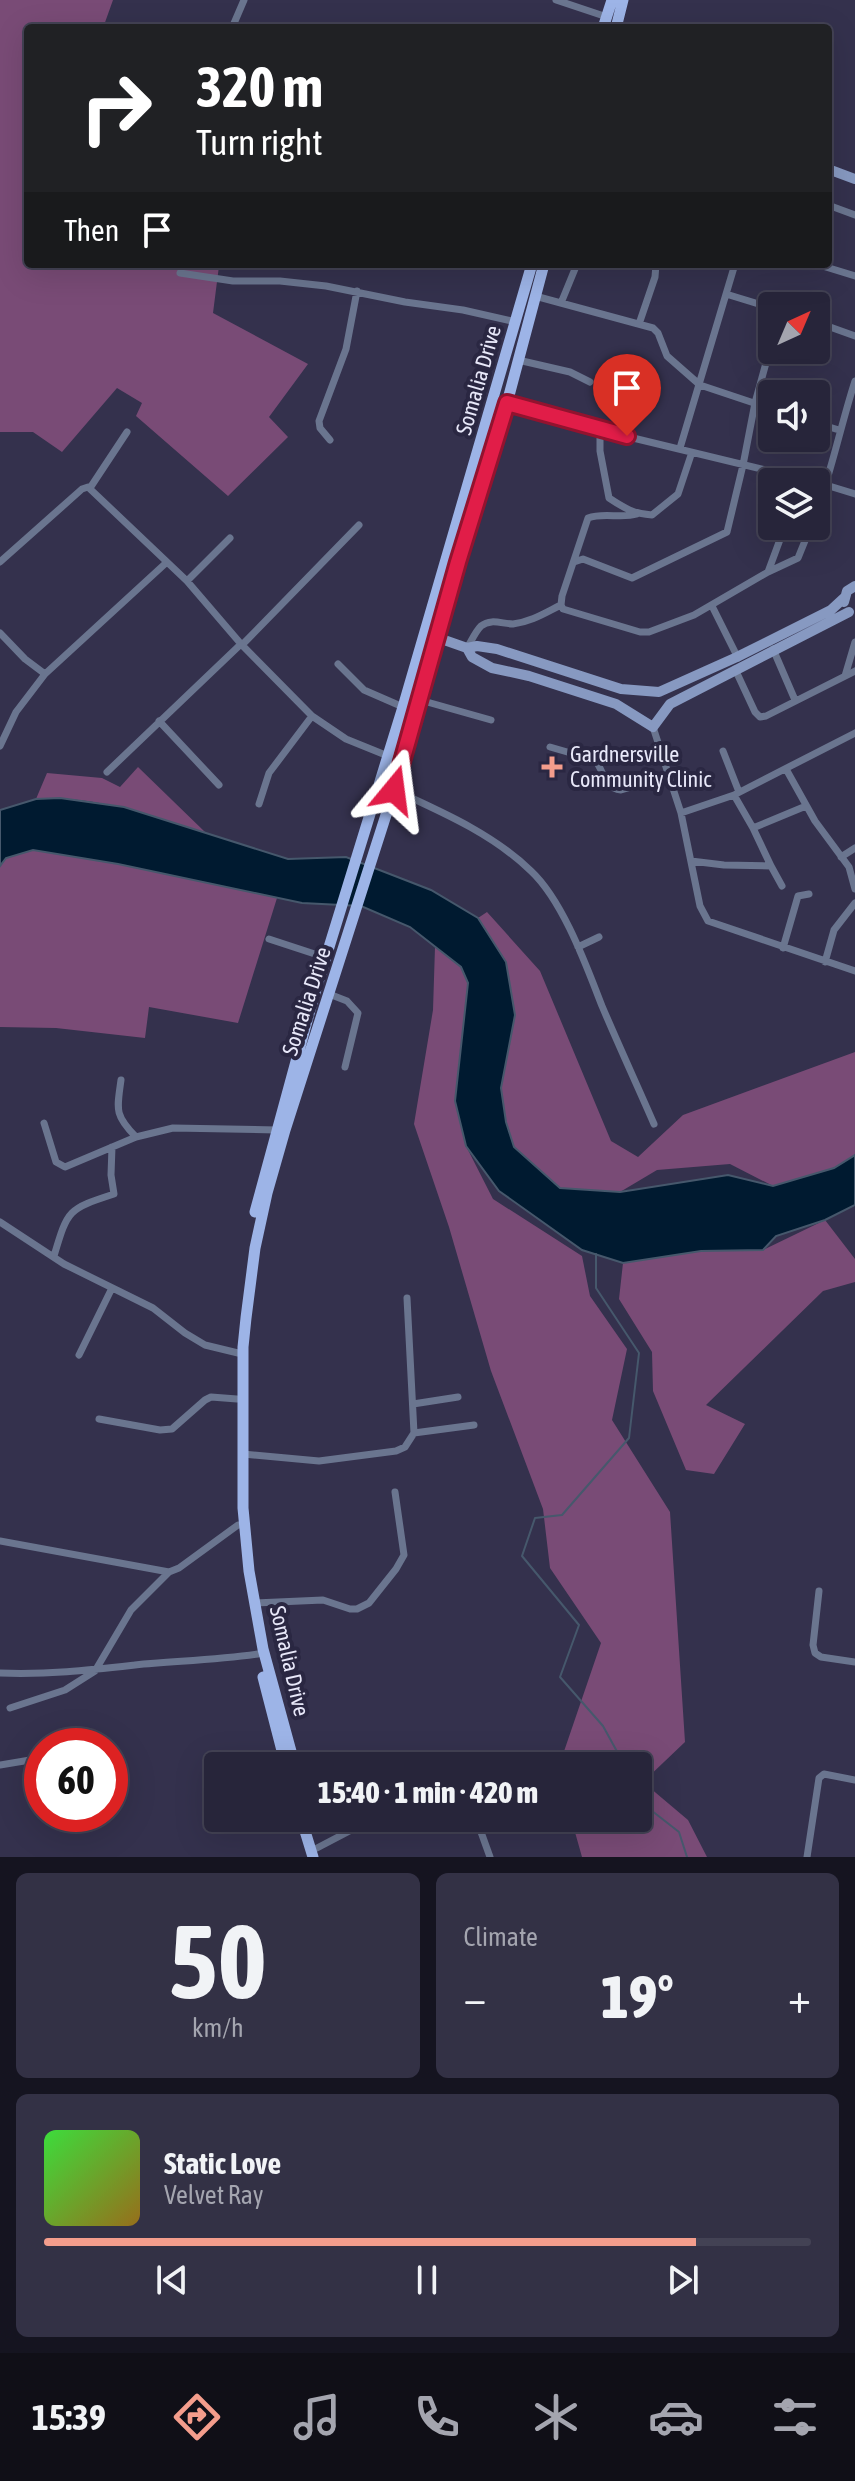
<!DOCTYPE html>
<meta charset="utf-8">
<style>
body{margin:0;font-family:"Asap Condensed",sans-serif;background:#333145;color:#f1f3f6;height:100vh;display:flex;flex-direction:column;font-size:30px;white-space:nowrap}
*{box-sizing:border-box;margin:0}
p{font-size:26px;color:#a4a5af}
.icon{flex:none;width:44px;height:44px;fill:none;stroke:currentColor;stroke-width:2;stroke-linecap:round;stroke-linejoin:round}
.map{position:relative;height:1857px;overflow:hidden}
.sheet{display:flex;flex-direction:column;gap:16px;padding:16px;background:#151420;flex:1}
.sheet>*{flex:none}
.banner{position:absolute;left:24px;top:24px;width:808px;height:244px;border-radius:8px;box-shadow:0 8px 32px #0002,0 0 0 2px #434254;background:#202124;color:#fff;overflow:hidden}
.needle{width:52px;rotate:44deg}
.buttons{position:absolute;left:758px;top:292px;display:grid;gap:16px}
.buttons a{display:grid;place-items:center;width:72px;height:72px;border-radius:8px;background:#27253a;box-shadow:0 8px 32px #0002,0 0 0 2px #434254;font-size:40px}
.speed{position:absolute;left:24px;top:1728px;display:flex;gap:16px;font-size:40px;font-weight:700;text-align:center}
.speed>*{display:grid;place-content:center;width:104px;height:104px;border-radius:50%;background:#27253a;box-shadow:0 8px 32px #0002,0 0 0 2px #434254;line-height:1}
.speed .limit{border:12px solid #d22;background:#fff;color:#111}
.pin{position:absolute;display:grid;place-items:center;width:68px;height:68px;color:#fff;margin:-82px -34px;border-radius:50% 50% 50% 0;rotate:-45deg;box-shadow:0 0 8px #0007}
.pin .icon{rotate:45deg}
.me{position:absolute;width:88px;margin:-44px;rotate:16deg;stroke-linejoin:round;filter:drop-shadow(0 0 6px #0008)}
.turn{display:flex;align-items:center;gap:28px;height:168px;padding:0 40px;font-size:36px}
.turn .icon{width:104px;height:104px;stroke-width:2.5}
.turn b{display:block;font-size:56px;line-height:68px}
.then{display:flex;align-items:center;height:76px;padding:0 40px;background:#0003;gap:16px;font-size:30px}
.big{font-size:60px;font-weight:800;line-height:1.1}
.sheet .tile{flex:1;display:flex;flex-direction:column;justify-content:center;gap:12px;min-width:0;padding:0 28px;border-radius:12px;background:#333145}
.sheet .dial{align-items:center;gap:0}
.dial b{font-size:104px;line-height:1}
.song{display:flex;align-items:center;gap:24px}
.cover{width:96px;height:96px;border-radius:12px;background:linear-gradient(135deg,hsl(120 70% 55%),hsl(40 70% 35%))}
.played{height:8px;border-radius:4px;background:linear-gradient(90deg,#f49d8c 85%,#434254 85%)}
.keys{display:flex;justify-content:space-around;direction:ltr}
.heat{display:flex;justify-content:space-between;align-items:center;font-size:44px;direction:ltr}
.sheet .tiles{flex:1;display:grid;gap:16px;grid-template-columns:1fr 1fr}
.tile:last-child{grid-column:span 2}
.trip{position:absolute;left:204px;top:1752px;width:448px;height:80px;border-radius:8px;background:#27253a;box-shadow:0 8px 32px #0002,0 0 0 2px #434254;font-weight:800;line-height:80px;text-align:center}
.dock{display:flex;height:128px;justify-content:space-around;align-items:center;background:#100f17;color:#a4a5af}
.dock .icon{width:56px;height:56px}
.dock .current{color:#f49d8c}
.dock b{font-size:36px;color:#f1f3f6}
.map>svg:first-child{display:block}
.green{fill:#794b76}
.water{fill:#001a30;stroke:#46586c;stroke-width:2}
.lines{fill:none;stroke-linecap:round;stroke-linejoin:round}
.stream{stroke:#46586c;stroke-width:2}
.street{stroke:#6a758f;stroke-width:7}
.secondary{stroke:#8799c1;stroke-width:10}
.primary{stroke:#9db4e7;stroke-width:11}
.route-casing{stroke:#92132f;stroke-width:20}
.route{stroke:#e11d48;stroke-width:14}
.poi-dot{fill:#f49d8c;stroke:#2a2742;stroke-width:3}
.labels{text-anchor:middle;dominant-baseline:central;stroke-width:8;stroke-linejoin:round;paint-order:stroke}
.street-label{font-size:22px;fill:#e8e8f9;stroke:#2a2742}
.poi-label{font-size:22px;fill:#e8e8f9;stroke:#2a2742;text-anchor:start}
</style>
<div class="map">
<svg width="855" height="1857" viewBox="0 0 855 1857">
<rect width="100%" height="100%" fill="#34314d"/>
<path class="green" d="M0 0H113L103 28H28V264H200L219 266 213 313 308 364 269 417 288 437 228 496 136 416 142 403 117 388 62 452 33 432H0Z
M138 767 206 833C150 815 95 795 36 799L47 773 102 778 120 787Z
M33 850 118 864 277 898 238 1023 149 1007 145 1038 56 1028 0 1027V866L6 858Z
M487 912 540 971 611 1141 638 1157 683 1115 855 1052V1155L834 1168 773 1186 730 1164 657 1170 620 1192 560 1189 513 1147 506 1122 501 1088 515 1015 506 962 478 918Z
M435 947 461 967 468 983 455 1101 466 1146 493 1199 582 1256 590 1296 627 1349 612 1420 670 1512 685 1742 643 1782 688 1820 707 1857H582L571 1818H638V1766H559L601 1643 550 1568 543 1509 491 1371 449 1227 414 1124 433 1010Z
M825 1220 855 1259V1282L823 1291 706 1405 745 1424 714 1474 686 1470 653 1391 652 1352 619 1299 623 1263 701 1251 763 1250Z"/>
<path class="water" d="M60 798 124 807 288 859 346 857 431 890 478 918 506 962 515 1015 501 1088 506 1122 514 1147 560 1188 620 1192 728 1175 773 1186 834 1168 855 1155V1205L825 1220 776 1236 763 1250 701 1251 623 1263 582 1250 499 1191 466 1146 455 1101 468 983 461 967 410 927 361 906 302 903 118 864 33 850 6 858 0 866V810L36 799Z"/>
<g class="lines">
<path class="stream" d="M596 1254V1288L639 1353 629 1438 562 1515 535 1518 522 1556 579 1625 560 1677 603 1726 625 1766
M638 1800 679 1832 687 1857"/>
<path class="street" d="M556 0 607 17
M232 28 244 0
M828 205 855 215
M816 264 855 276
M180 273 233 281H280L326 286 405 302 463 310 516 322
M726 294 772 308
M535 296 653 328 658 333 667 356 700 385 772 409
M561 303 577 264
M816 322 855 336
M639 324 655 277 656 264
M518 360 570 372 590 382
M493 400 600 430 815 482
M816 423 839 430
M600 430V451L609 498C624 508 634 514 652 515L678 494 692 452
M330 440 320 428 319 421 346 349 357 291
M680 448 735 264
M816 482 855 494
M90 488 127 432
M816 513C832 470 841 424 855 381
M637 514C621 519 604 512 588 518L562 596 561 605 563 609 640 632H649L694 615 768 572 798 558 811 526
M0 562 82 489 88 487 167 562
M574 562 583 559 632 578 727 532 743 465 755 403 772 341
M768 572 785 526
M187 581 230 538
M712 606 738 658
M0 633 25 659 45 674 167 562 187 581 241 644 312 716 346 739 388 756
M242 645 359 525
M467 648C471 642 475 632 481 626 491 618 502 624 513 624 531 622 545 613 561 605
M773 649 795 700
M338 664 364 690 403 707
M735 669 755 712 760 717 766 716 855 671
M845 676 855 642
M420 700 491 720
M159 721 219 785
M653 727 681 813 700 906 708 921 855 971
M0 746 16 712 45 674
M550 747 595 760C605 772 603 788 621 790L669 776
M723 751 739 792
M786 769 815 821 849 867 855 889
M107 772 241 644
M394 790C442 812 493 834 531 871 563 901 586 965 602 1006 619 1046 637 1085 654 1124
M259 804 269 773 312 716
M681 813 734 795 855 733
M753 828 806 806
M841 857 855 848
M691 861 724 865 771 866 753 828 734 795
M771 866 782 886
M269 939 327 958
M578 947 599 937
M783 948 798 896 809 894
M825 962 834 930 855 903
M329 994 347 1001 358 1013 345 1067
M121 1080C117 1109 114 1115 136 1137
M44 1123 56 1162 65 1167 136 1137 173 1128 277 1130
M0 1222 64 1264 153 1308 185 1333 205 1345 238 1353
M54 1256C68 1209 68 1209 114 1194L111 1175 112 1147
M79 1355 112 1288
M413 1404 458 1397
M99 1419 160 1430 172 1429 205 1400 211 1397 237 1399
M414 1433 474 1425
M243 1454 319 1461 396 1451 405 1447 414 1433 407 1298
M0 1541 169 1572 179 1568 238 1525H246
M819 1591 813 1645 815 1653 821 1657 855 1662
M255 1603 323 1600 350 1609H357L369 1603 396 1569 404 1555 395 1492
M0 1673C46 1675 90 1670 135 1665 176 1661 217 1660 258 1654
M10 1708 65 1690 95 1671 131 1610 169 1572
M0 1765 42 1758
M479 1818 481 1832 490 1857
M317 1848 359 1826 388 1824 404 1818
M807 1857 819 1778 824 1774 855 1780"/>
<path class="secondary" d="M828 169 855 179
M844 602 847 591 855 586
M430 635 467 648 477 646 497 649 621 689 659 692 737 657 831 610 844 598
M467 648 472 657 492 668 529 676 616 704 653 727 670 704 849 612"/>
<path class="primary" d="M603 28 612 0
M616 28 623 0
M255 1212 313 999 403 707 532 264
M263 1677 286 1766
M295 1766 263 1649 249 1571 243 1508V1347L246 1318 255 1248 267 1193 285 1130 394 790 458 562 507 403 544 264
M301 1818 313 1857"/>
</g>
<g class="lines">
<defs>
<path id="route" d="M394 790 458 562 507 403 627 436"/>
</defs>
<use href="#route" class="route-casing"/>
<use href="#route" class="route"/>
</g>
<path class="poi-dot" d="M548 755h8v8h8v8h-8v8h-8v-8h-8v-8h8z"/>
<g class="labels">
<g class="street-label">
<text transform="translate(478 380) rotate(-74)">Somalia Drive</text>
<text transform="translate(306 1001) rotate(-72)">Somalia Drive</text>
<text transform="translate(290 1661) rotate(77)">Somalia Drive</text>
</g>
<g class="poi-label">
<text x="570" y="754">Gardnersville<tspan x="570" dy="25">Community Clinic</tspan></text>
</g>
</g>
</svg>
<div class="buttons">
<a><svg class="needle" viewBox="-14 -14 28 28"><path d="M0-13l5 13h-10z" fill="#e53935"/><path d="M0 13l5-13h-10z" fill="#a4a5af"/></svg></a>
<a><svg class="icon" aria-label="sound" viewBox="0 0 24 24"><path d="M4 9h4l5-4v14l-5-4H4zM17 9q2 3 0 6"/></svg></a>
<a><svg class="icon" aria-label="layers" viewBox="0 0 24 24"><path d="M12 4l9 5-9 5-9-5zM3 14l9 5 9-5"/></svg></a>
</div>
<div class="speed"><div class="limit">60</div></div>
<div class="pin" style="left:627px;top:436px;background:#d93025"><svg class="icon" aria-label="arrive" viewBox="0 0 24 24"><path d="M6 21V4h12l-3 4 3 4H6"/></svg></div>
<svg class="me" style="left:394px;top:790px" viewBox="-20 -20 40 40"><path d="M0-17L14 15 0 8-14 15z" fill="#e11d48" stroke="#fff" stroke-width="4"/></svg>
<div class="trip">15:40 · 1 min · 420 m</div>
<div class="banner">
<div class="turn"><svg class="icon" aria-label="right" viewBox="0 0 24 24"><path d="M7 20v-9h11M14 6l5 5-5 5"/></svg><div><b>320 m</b>Turn right</div></div>
<div class="then">Then<svg class="icon" aria-label="arrive" viewBox="0 0 24 24"><path d="M6 21V4h12l-3 4 3 4H6"/></svg></div>
</div>
</div>
<section class="sheet">
<div class="tiles">
<div class="tile dial"><b>50</b><p>km/h</p></div>
<div class="tile"><p>Climate</p>
<div class="heat"><a>−</a><b class="big">19°</b><a>+</a></div>
</div>
<div class="tile">
<div class="song"><i class="cover"></i><div><b>Static Love</b><p>Velvet Ray</p></div></div>
<div class="played"></div>
<div class="keys"><svg class="icon" aria-label="previous" viewBox="0 0 24 24"><path d="M18 5L8 12l10 7zM5 5v14"/></svg><svg class="icon" aria-label="pause" viewBox="0 0 24 24"><path d="M8 5v14M16 5v14"/></svg><svg class="icon" aria-label="next" viewBox="0 0 24 24"><path d="M6 5l10 7-10 7zM19 5v14"/></svg></div>
</div>
</div>
</section>
<nav class="dock">
<b>15:39</b>
<svg class="icon current" aria-label="directions" viewBox="0 0 24 24"><path d="M12 3l9 9-9 9-9-9zM9 14v-3h6M13 9l2 2-2 2"/></svg>
<svg class="icon" aria-label="music" viewBox="0 0 24 24"><path d="M9 18V5l10-2v13"/><circle cx="6" cy="18" r="3"/><circle cx="16" cy="16" r="3"/></svg>
<svg class="icon" aria-label="phone" viewBox="0 0 24 24"><path d="M5 4h4l2 5-3 2q2 4 5 5l2-3 5 2v4C11 20 4 13 5 4z"/></svg>
<svg class="icon" aria-label="climate" viewBox="0 0 24 24"><path d="M12 3v18M4 7l16 10M4 17L20 7"/></svg>
<svg class="icon" aria-label="car" viewBox="0 0 24 24"><path d="M5 17H2v-5l4-1 3-4h7l3 4 3 1v5h-3M9 17h6M6 11h13"/><circle cx="7" cy="17" r="2"/><circle cx="17" cy="17" r="2"/></svg>
<svg class="icon" aria-label="filters" viewBox="0 0 24 24"><path d="M4 7h16M4 17h16"/><circle cx="9" cy="7" r="2"/><circle cx="15" cy="17" r="2"/></svg>
</nav>
